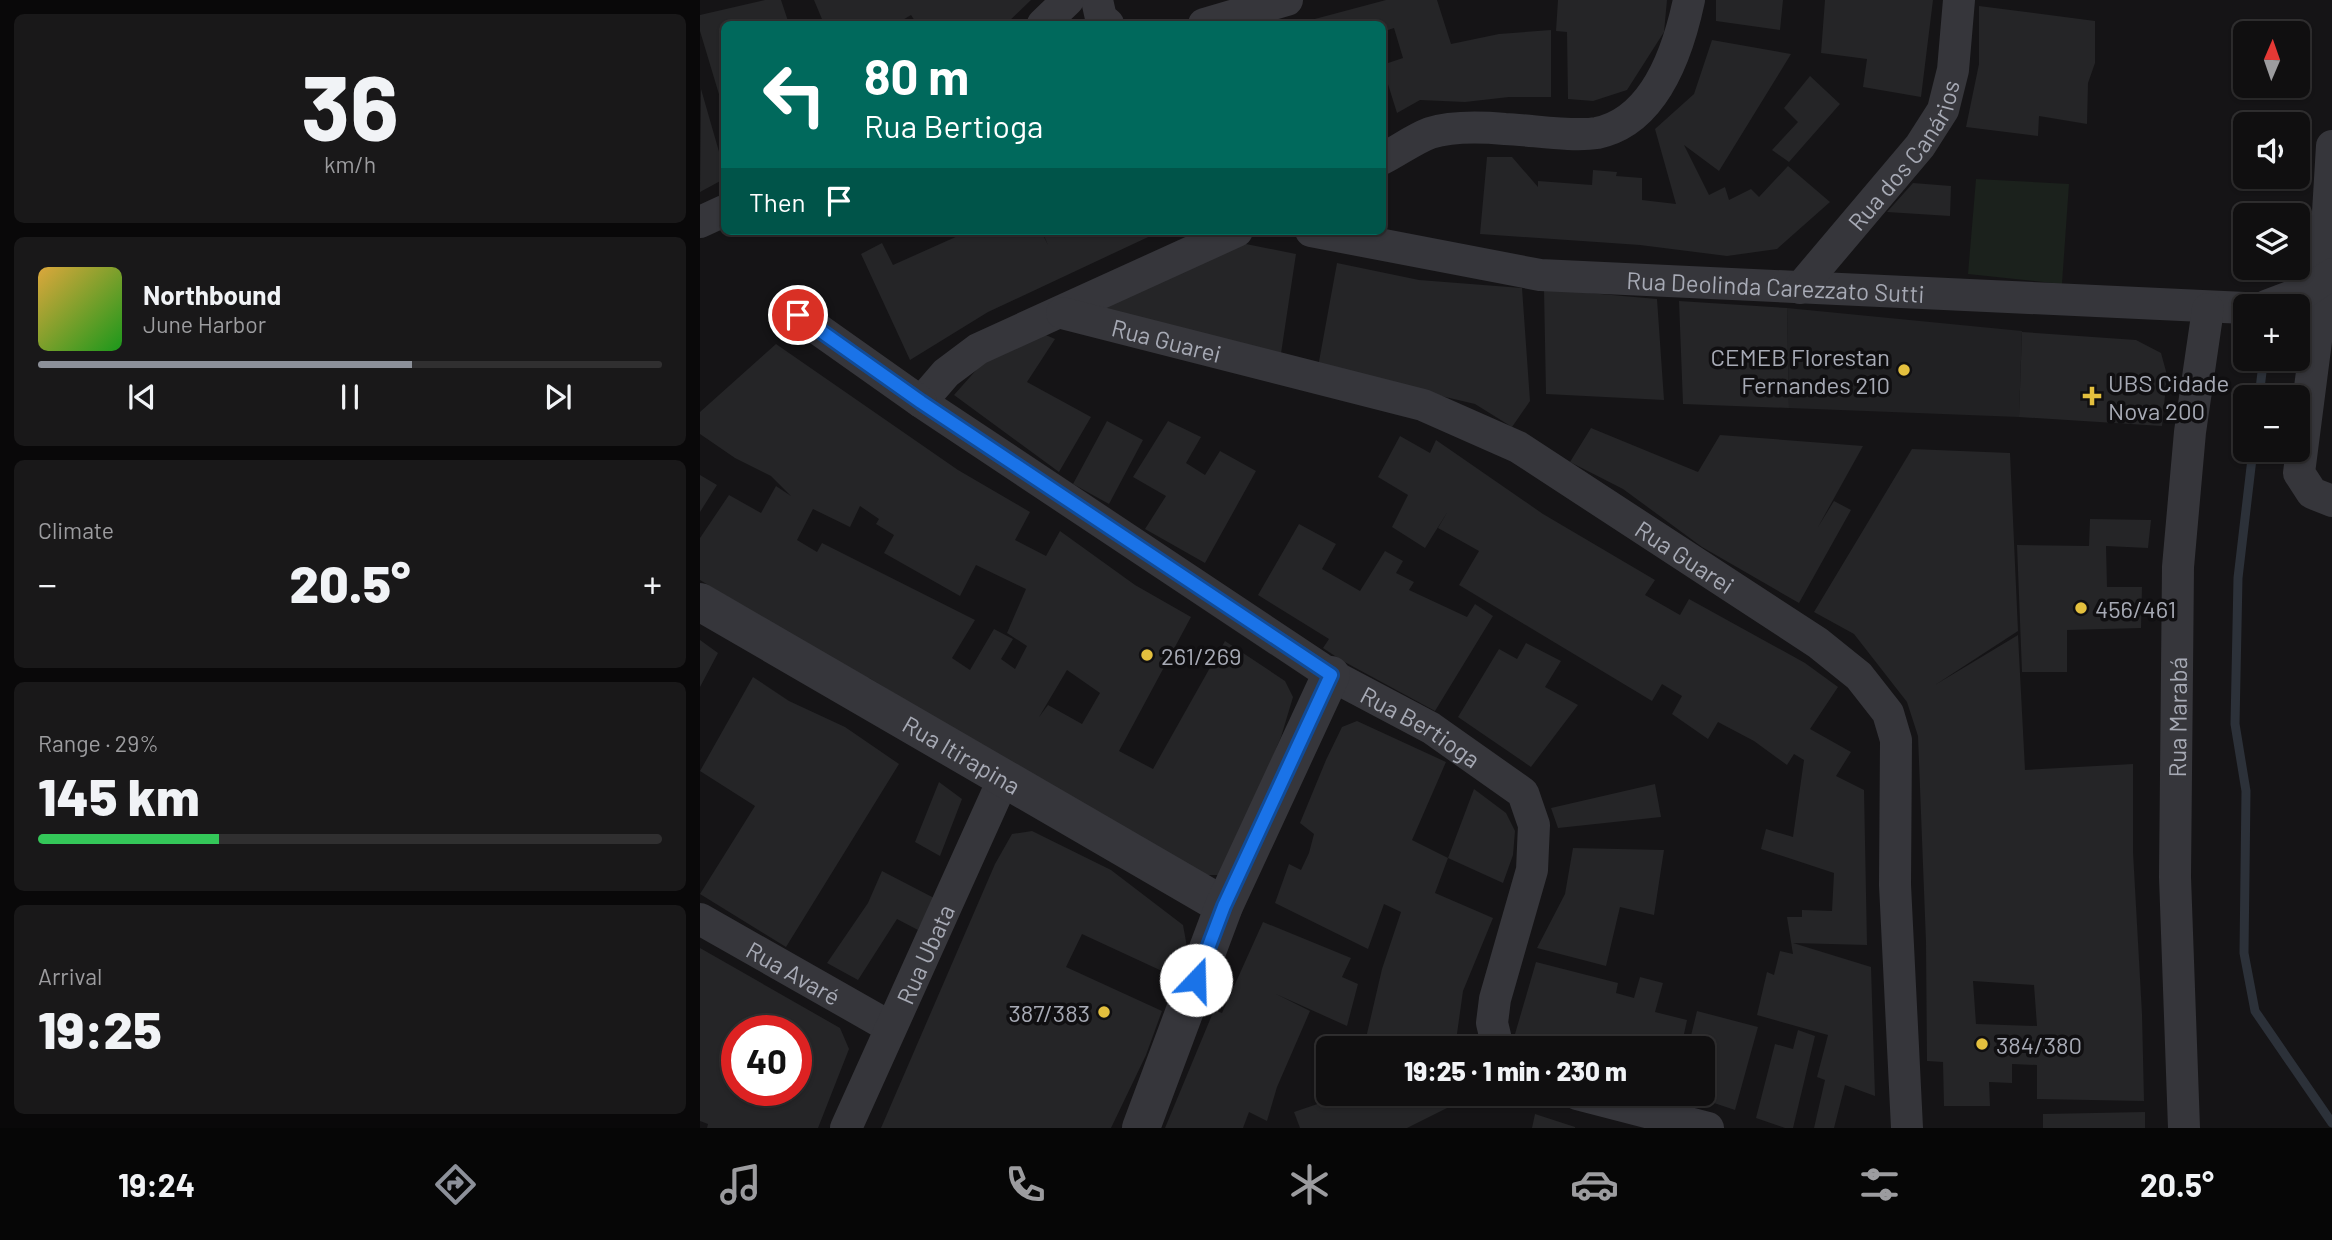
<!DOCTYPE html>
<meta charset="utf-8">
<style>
body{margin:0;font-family:Barlow,sans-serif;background:#191819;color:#f1f3f6;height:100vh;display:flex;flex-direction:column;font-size:26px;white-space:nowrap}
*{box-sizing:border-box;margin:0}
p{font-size:23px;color:#9c9c9f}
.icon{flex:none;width:38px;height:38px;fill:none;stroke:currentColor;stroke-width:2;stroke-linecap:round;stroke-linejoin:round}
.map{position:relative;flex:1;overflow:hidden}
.details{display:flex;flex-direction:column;gap:14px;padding:14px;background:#090809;width:700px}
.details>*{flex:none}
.top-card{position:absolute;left:21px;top:21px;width:665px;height:214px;border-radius:10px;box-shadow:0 2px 5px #0004,0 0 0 2px #302f30;background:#00695c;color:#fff;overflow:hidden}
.needle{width:46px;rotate:2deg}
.fabs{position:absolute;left:1533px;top:21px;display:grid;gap:14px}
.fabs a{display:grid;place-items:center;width:77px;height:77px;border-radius:10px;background:#100f10;box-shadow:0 2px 5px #0004,0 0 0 2px #302f30;font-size:35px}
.speed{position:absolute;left:21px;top:1015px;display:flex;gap:14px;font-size:35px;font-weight:700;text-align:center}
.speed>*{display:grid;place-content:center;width:91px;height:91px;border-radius:50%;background:#100f10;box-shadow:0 2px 5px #0004,0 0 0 2px #302f30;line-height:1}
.speed .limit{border:10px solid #d22;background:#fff;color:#111}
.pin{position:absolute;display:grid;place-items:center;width:60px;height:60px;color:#fff;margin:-30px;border:4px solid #fff;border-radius:50%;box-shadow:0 2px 7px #0007}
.me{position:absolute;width:77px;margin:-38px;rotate:21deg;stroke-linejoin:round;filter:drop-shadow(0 0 5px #0008)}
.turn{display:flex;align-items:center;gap:24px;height:147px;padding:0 28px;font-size:32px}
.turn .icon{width:91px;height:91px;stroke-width:2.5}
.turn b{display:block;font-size:49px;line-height:60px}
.then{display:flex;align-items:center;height:66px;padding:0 28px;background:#0003;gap:14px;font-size:26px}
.big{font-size:52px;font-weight:800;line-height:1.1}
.details .card{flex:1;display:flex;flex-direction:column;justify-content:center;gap:10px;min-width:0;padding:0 24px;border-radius:10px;background:#191819}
.details .dial{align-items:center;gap:0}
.dial b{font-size:91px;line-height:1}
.song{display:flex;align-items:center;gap:21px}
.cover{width:84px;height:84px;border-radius:10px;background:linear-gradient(135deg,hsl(40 70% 55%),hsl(120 70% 35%))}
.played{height:7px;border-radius:4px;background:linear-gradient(90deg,#8c9099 60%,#302f30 60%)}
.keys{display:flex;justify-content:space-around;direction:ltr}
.heat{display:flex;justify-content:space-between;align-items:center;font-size:38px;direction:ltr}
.charge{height:10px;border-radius:5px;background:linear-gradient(90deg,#34c759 29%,#302f30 0)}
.trip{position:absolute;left:616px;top:1036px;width:399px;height:70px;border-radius:10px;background:#100f10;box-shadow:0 2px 5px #0004,0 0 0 2px #302f30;font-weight:800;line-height:70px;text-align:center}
.tabs{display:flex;height:112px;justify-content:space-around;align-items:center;background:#060606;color:#9c9c9f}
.tabs .icon{width:49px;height:49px}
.tabs .on{color:#8c9099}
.tabs b{font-size:32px;color:#f1f3f6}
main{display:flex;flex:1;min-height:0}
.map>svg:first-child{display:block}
.built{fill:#212123}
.green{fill:#1b211c}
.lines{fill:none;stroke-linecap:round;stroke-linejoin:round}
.stream{stroke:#2c3139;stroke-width:9}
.building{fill:#252527;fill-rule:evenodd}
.minor{stroke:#36363b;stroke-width:32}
.tertiary{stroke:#36363b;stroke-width:38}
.route-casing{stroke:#114b97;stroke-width:18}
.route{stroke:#1a73e8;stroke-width:12}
.poi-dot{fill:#e4c03e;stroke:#100f11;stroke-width:2.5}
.labels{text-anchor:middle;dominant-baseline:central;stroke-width:7;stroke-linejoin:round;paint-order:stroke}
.street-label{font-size:24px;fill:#a7aab5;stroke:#100f11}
.poi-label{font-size:24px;fill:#a7aab5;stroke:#100f11;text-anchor:start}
</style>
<main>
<section class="details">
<div class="card dial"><b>36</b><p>km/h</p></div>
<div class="card">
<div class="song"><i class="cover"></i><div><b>Northbound</b><p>June Harbor</p></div></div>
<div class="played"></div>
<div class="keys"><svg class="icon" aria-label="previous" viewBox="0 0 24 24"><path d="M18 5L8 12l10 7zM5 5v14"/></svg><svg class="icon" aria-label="pause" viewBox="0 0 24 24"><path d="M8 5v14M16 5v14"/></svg><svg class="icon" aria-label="next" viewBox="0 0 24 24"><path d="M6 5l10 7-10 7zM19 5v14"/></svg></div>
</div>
<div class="card"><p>Climate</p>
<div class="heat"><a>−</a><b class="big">20.5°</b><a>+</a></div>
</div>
<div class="card"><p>Range · 29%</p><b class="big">145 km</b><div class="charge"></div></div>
<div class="card"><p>Arrival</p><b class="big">19:25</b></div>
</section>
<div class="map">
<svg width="1632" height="1128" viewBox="0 0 1632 1128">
<rect width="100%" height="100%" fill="#151416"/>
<path class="built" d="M1087 308 1322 331 1319 417 1089 408Z"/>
<path class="green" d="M1276 179 1369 184 1362 284 1268 274Z"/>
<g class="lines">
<path class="stream" d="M1559 397 1562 372
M1553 450 1538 578 1535 724 1546 791 1544 953 1555 1011 1632 1123"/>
</g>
<path class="building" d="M65 0H81L89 24H24V111L0 31V15Z
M114 0H331L306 24H217L211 15 196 24H124Z
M686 0H737L751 44 799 34 851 30V97H809L765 102 720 100 697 113 682 65 703 58 694 28 682 32V24H596Z
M858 0H967L964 32 927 90 893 101 868 99 867 32 856 31Z
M1016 0H1083L1080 30 1016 21Z
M1125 0H1233L1221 97 1163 87 1167 59 1121 53Z
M1279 6 1395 21V63L1388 83 1387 124 1339 116 1338 136 1266 127 1279 64Z
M1012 40 1091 54 1019 171 984 145 1009 195 1025 187 1029 200 1051 189 1059 197 1088 166 1130 202 1077 249 1027 256 940 245 780 234 787 157H812L838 187V181L892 185 893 170 917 172 916 176 942 178V200L976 204 955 129 994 94Z
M1110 76 1140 104 1089 162 1072 150 1098 122 1084 108Z
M1 89 24 169V179L0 192Z
M1213 183 1251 186 1250 216 1187 212Z
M269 231H341L348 245 342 231H461L288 312 210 360 161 254 182 243 193 265Z
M531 241 596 254 580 360 392 312Z
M637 263 719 280 822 288 830 401 812 427 775 404 618 367Z
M844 289 957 299 964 400 846 394Z
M979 301 1087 308 1089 408 983 404Z
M1322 332 1436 340 1461 353 1467 375 1462 426 1319 417Z
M341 333 355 339 327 382 391 417 359 472 254 395 286 359Z
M76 344 258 470 330 512 315 540 346 556 360 531 435 585 491 617 419 751 453 769 525 641 585 681 593 697 581 737 523 875H493L169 678 167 681 0 580V538L29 495 61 513 76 486 91 496 71 476 35 458 0 434V412ZM160 506 179 519 176 524 194 535 184 553 260 596 276 565 326 589 307 633 327 646 315 669 301 659 313 639 294 629 270 670 252 658 275 620 122 543 117 552 97 540 113 509 150 527ZM367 670 400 693 382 724 348 705 339 717Z
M407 421 443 440 409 504 373 484Z
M468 421 501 437 486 463 505 475 520 451 556 471 505 563 445 529 466 496 433 477Z
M891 428 998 472 1020 435 1163 446 1118 527 1134 501 1151 510 1099 603 1002 547 923 489 870 462Z
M700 436 730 453 736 440 843 514 955 580 945 595 980 615 989 599 1105 663 1138 687 1110 729 1151 752 1136 776 1164 790 1167 945 1093 943 1171 967 1175 1096 1145 1085 1134 1128H1114L1125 1080 1117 1077 1128 1035 1057 1015 1067 972 1074 975 1080 951 1093 954 1087 917H1102V910L1132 911 1134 873 1061 849 1066 829 1093 837 1104 760 1094 754 1087 765 1054 741 1018 722 1008 739 972 714 982 696 962 684 952 701 759 585 779 551 738 528 748 511 725 548 692 527 708 495 678 477Z
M1212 449 1310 453 1318 631 1235 685 1318 635 1325 770 1433 764V852L1442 1014 1444 1101 1337 1099V1065L1312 1064V1083L1289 1082 1290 1106H1244L1243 1062 1227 1061 1226 942 1218 736 1207 702 1154 634 1114 612ZM1273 981 1334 985 1337 1026 1276 1024Z
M0 475 17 485 0 512Z
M1390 519 1451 520 1448 548 1406 546 1407 587H1442L1441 628 1367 630V672H1322L1317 545 1389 546Z
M599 524 636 544 622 569 660 591 685 551 703 561 696 573 714 582 709 590 767 617 775 604 793 616 735 711 641 660 623 648 629 639 558 595Z
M0 640 18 653 0 687Z
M826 643 861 661 845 687 878 705 831 767 758 717 799 649 817 659Z
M53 677 89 701 145 727 199 764 86 947 0 894 55 806 0 771Z
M657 721 746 762 712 840 748 858 735 893 793 918 763 991 755 1048H628V1058L619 1056 627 1034 666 1038 682 969 701 912 684 904 668 949 575 903 589 864 601 870 609 853 614 834 600 823 626 760 642 727Z
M239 782 262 799 240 856 215 842Z
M955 784 961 817 858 828 851 808Z
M774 789 806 813 815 831 813 855 803 883 748 858Z
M332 831 411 870 483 925 487 947 477 978 382 934 366 967 462 1011 446 1055 411 1128H181L295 864 312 834Z
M873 848 964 850 954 915 920 907 906 966 837 948 865 894Z
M182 871 234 898 218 930 197 919 158 980 127 963 168 903Z
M563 922 651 958 642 977 658 984 647 1026 576 994 610 1011 577 1087 567 1121 549 1112 543 1128H465L514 1010 522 1013Z
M0 948 140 1028 149 1049 118 1128H7L8 1124 0 1121ZM37 1031H96V1090H37Z
M836 962 918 983 916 993 934 998 940 977 963 983 955 1012 987 1020 981 1048H821L815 1034Z
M997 1011 1058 1027 1035 1110 987 1094H1003V1048H988Z
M1098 1030 1115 1036 1093 1128H1085L1056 1118 1075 1044 1093 1049Z
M647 1094H775L707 1128H600L594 1112Z
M1445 1112V1128H1343V1114Z
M835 1114 875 1127V1128H832Z"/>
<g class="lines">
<g class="minor">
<path d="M397 0 401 18 408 24"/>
<path d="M343 24 368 0"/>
<path d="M504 24 587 0"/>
<path d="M1632 146 1624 279 1599 473 1612 493 1632 501"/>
<path d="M682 159C698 151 714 139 730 133 752 126 782 127 805 129 832 130 872 137 897 133 955 121 978 52 989 0"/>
<path d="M0 222 24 211"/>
<path id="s1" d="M537 231 278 349 246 373 221 402 631 675 731 728 823 793 834 825 832 870 795 999 792 1023 798 1048"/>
<path id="s2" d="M611 231 840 275 1545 308"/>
<path id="s3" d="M1100 288 1220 146 1243 110 1253 70 1259 0"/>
<path d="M1566 306 1608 290 1632 274"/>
<path id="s4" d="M362 313 723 405 818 447 1118 643 1159 676 1188 713 1196 740 1195 885 1207 1128"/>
<path d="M98 315 221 402"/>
<path id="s5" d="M0 919 190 1027"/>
<path d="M877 1094 1008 1128"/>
<path id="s6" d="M146 1128 303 780"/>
<path id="s7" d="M1484 1128 1475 877 1478 567 1490 432 1508 309"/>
</g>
<g class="tertiary">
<path id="s8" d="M0 602 524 906"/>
<path d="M441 1128 524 906 631 675"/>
</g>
</g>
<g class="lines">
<defs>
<path id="route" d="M98 315 221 402 631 675 524 906 496 980"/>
</defs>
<use href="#route" class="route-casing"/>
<use href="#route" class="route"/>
</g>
<g class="poi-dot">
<circle cx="1204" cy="370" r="7"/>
<path d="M1388.5 385.5h7v7h7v7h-7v7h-7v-7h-7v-7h7z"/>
<circle cx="1381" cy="608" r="7"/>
<circle cx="447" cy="655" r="7"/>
<circle cx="404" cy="1012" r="7"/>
<circle cx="1282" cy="1044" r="7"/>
</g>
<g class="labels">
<g class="street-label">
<text stroke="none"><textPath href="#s3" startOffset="170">Rua dos Canários</textPath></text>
<text stroke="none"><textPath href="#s2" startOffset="469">Rua Deolinda Carezzato Sutti</textPath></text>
<text stroke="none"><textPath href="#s4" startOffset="108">Rua Guarei</textPath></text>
<text stroke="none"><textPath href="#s4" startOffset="676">Rua Guarei</textPath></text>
<text stroke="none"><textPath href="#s7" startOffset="411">Rua Marabá</textPath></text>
<text stroke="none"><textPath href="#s1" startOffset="959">Rua Bertioga</textPath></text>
<text stroke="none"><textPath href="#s8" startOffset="303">Rua Itirapina</textPath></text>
<text stroke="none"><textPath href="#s6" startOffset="191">Rua Ubata</textPath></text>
<text stroke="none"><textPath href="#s5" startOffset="108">Rua Avaré</textPath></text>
</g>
<g class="poi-label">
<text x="1190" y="356" text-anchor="end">CEMEB Florestan<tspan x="1190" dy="28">Fernandes 210</tspan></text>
<text x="1408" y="382">UBS Cidade<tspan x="1408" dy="28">Nova 200</tspan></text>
<text x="1395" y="608">456/461</text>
<text x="461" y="655">261/269</text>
<text x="390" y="1012" text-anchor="end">387/383</text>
<text x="1296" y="1044">384/380</text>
</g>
</g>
</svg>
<div class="fabs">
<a><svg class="needle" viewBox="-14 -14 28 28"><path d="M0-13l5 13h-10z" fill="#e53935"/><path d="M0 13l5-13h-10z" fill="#9c9c9f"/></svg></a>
<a><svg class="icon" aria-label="sound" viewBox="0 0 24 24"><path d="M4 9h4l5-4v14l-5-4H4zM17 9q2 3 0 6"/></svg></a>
<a><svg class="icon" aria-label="layers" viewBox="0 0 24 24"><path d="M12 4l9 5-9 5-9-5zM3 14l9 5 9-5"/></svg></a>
<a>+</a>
<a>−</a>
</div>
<div class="speed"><div class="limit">40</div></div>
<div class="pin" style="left:98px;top:315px;background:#d93025"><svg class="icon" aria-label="arrive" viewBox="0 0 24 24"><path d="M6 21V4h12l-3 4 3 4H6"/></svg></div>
<svg class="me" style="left:496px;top:980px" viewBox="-20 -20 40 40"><circle r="19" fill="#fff"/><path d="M0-13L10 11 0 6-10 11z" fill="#1a73e8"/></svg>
<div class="trip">19:25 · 1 min · 230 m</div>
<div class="top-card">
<div class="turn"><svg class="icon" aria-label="left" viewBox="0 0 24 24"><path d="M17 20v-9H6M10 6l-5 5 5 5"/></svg><div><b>80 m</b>Rua Bertioga</div></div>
<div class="then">Then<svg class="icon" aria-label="arrive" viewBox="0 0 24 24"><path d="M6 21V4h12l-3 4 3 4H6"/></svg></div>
</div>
</div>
</main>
<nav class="tabs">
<b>19:24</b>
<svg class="icon on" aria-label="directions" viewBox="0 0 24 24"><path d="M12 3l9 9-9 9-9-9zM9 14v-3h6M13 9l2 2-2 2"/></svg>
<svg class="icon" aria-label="music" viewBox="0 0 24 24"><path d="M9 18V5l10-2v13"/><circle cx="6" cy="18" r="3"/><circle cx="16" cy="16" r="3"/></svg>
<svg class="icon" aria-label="phone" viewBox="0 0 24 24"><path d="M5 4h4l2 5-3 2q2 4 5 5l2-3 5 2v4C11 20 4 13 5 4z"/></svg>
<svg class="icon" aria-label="climate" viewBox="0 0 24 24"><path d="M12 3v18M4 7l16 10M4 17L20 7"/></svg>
<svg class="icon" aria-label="car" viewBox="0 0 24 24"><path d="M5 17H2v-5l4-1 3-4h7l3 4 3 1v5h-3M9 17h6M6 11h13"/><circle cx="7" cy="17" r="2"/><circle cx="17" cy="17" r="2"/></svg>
<svg class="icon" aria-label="filters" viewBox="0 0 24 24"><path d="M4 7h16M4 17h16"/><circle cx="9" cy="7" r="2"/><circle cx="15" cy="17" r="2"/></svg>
<b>20.5°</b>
</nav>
